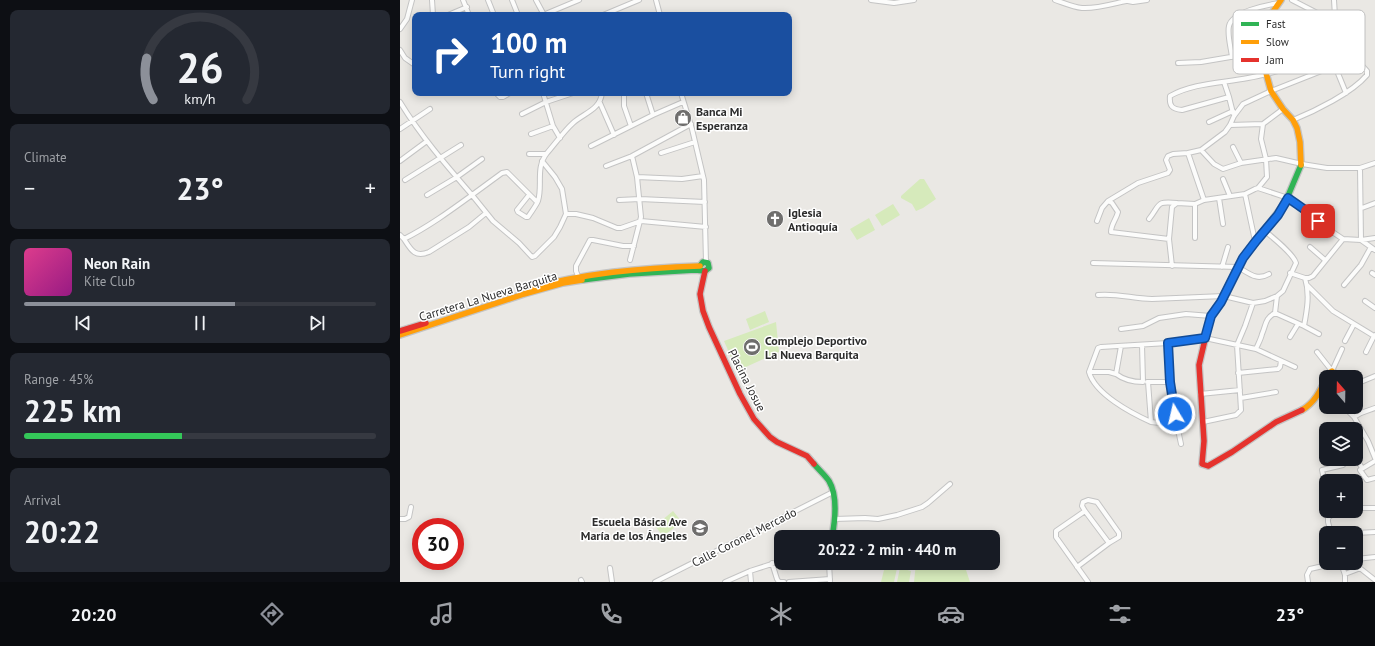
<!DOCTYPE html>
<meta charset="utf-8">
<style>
body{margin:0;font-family:"PT Sans",sans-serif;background:#242831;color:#f1f3f6;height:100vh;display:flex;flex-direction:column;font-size:15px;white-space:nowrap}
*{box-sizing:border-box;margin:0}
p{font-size:13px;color:#9ea1a6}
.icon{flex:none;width:22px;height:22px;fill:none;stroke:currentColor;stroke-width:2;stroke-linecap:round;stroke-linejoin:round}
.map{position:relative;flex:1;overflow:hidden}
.panel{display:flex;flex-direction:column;gap:10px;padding:10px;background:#0d0f14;width:400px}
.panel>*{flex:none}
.top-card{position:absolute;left:12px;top:12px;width:380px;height:84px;border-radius:8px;box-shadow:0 2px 10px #0003;background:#1a4fa0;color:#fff;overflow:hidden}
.needle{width:26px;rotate:340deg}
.controls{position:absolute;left:919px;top:370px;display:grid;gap:8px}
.controls a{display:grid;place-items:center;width:44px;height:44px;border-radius:8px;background:#171b24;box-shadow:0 2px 10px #0003;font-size:20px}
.speed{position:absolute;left:12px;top:518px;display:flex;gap:8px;font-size:20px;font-weight:700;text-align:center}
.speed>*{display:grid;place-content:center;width:52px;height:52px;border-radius:50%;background:#171b24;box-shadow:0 2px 10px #0003;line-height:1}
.speed .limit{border:6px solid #d22;background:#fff;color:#111}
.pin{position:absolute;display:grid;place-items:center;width:34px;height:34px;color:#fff;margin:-17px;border-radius:8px;box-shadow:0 2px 6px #0006}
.me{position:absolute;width:44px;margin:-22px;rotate:351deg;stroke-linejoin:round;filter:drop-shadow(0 0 3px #0008)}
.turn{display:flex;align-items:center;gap:14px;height:84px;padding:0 12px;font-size:18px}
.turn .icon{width:52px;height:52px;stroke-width:2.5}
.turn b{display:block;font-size:28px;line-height:34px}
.big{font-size:30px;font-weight:700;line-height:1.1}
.panel .tile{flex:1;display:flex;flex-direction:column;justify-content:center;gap:6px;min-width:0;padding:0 14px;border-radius:8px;background:#242831}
.panel .dial{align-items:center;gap:0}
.dial svg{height:104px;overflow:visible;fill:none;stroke:#363941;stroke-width:7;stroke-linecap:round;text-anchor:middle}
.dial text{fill:#f1f3f6;stroke:none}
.song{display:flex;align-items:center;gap:12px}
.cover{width:48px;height:48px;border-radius:6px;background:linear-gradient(135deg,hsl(330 70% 55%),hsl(310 70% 35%))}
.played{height:4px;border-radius:2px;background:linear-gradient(90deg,#8c9099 60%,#363941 60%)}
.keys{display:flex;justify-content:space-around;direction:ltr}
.heat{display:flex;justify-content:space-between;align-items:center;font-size:22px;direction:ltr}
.charge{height:6px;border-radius:3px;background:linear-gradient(90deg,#34c759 45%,#363941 0)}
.trip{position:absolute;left:374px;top:530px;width:226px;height:40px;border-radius:8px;background:#171b24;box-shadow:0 2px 10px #0003;font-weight:700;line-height:40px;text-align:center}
.menu{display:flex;height:64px;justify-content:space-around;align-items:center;background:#090b0e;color:#9ea1a6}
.menu .icon{width:28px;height:28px}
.menu .on{color:#8c9099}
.menu b{font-size:18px;color:#f1f3f6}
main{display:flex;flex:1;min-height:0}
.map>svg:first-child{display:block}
.pitch{fill:#d6eabb}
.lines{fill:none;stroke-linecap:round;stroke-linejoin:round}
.street-casing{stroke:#c4c4c4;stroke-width:6}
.fast-casing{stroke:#c4c4c4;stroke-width:8}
.slow-casing{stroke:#c4c4c4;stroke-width:8}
.jam-casing{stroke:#c4c4c4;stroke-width:8}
.street{stroke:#fcfcfb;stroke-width:4}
.fast{stroke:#30b455;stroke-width:5.5}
.slow{stroke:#ff9f0a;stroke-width:5.5}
.jam{stroke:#e5322d;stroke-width:5.5}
.route-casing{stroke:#114b97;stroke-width:10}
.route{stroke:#1a73e8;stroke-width:7}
.labels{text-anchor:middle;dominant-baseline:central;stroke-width:3;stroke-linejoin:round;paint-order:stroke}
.poi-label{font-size:12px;font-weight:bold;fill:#2d2d2d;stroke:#fff;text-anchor:start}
.street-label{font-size:12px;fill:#2d2d2d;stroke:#fff}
.key{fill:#fff;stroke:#c0c0c0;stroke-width:1}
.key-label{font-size:11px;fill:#2d2d2d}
</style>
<main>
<section class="panel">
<div class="tile dial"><svg viewBox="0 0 100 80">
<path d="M14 69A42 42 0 1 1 86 69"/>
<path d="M14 69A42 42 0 0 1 9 37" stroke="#8c9099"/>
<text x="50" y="56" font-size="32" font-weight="700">26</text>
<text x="50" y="72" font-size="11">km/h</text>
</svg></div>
<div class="tile"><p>Climate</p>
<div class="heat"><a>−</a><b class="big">23°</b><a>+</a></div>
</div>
<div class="tile">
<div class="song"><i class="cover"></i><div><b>Neon Rain</b><p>Kite Club</p></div></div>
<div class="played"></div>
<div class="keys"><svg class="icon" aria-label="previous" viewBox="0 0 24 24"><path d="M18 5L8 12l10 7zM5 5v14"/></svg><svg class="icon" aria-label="pause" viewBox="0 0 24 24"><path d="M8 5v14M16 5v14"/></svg><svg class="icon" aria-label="next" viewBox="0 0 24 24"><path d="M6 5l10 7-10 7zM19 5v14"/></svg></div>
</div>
<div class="tile"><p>Range · 45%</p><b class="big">225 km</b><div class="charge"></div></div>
<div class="tile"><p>Arrival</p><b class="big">20:22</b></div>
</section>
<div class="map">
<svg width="975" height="582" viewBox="0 0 975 582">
<rect width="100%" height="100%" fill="#eae8e4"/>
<path class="pitch" d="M520 179H524L536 199 523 208 516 211 512 204 501 198V196Z
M493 204 500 215 482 226 475 215Z
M469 218 475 230 457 240 450 229Z
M365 311 369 322 350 330 346 319Z
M376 322 379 352 337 371 324 341Z
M273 511 282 522 263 536 255 526Z
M516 563H561L566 570 570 582H514Z
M485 566 497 568 494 582H481Z
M500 568 511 571 509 582H497Z"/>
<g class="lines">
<defs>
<path id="street" d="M32 0 33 15
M63 0 69 15
M88 0 94 15
M112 0 118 15
M136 0 144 15
M256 0 260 15
M471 0 494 3 514 0
M655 0C664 3 673 7 682 8 696 9 712 4 726 1
M723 0 733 2 747 0
M892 0 925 17 947 31 955 45 958 61 967 71V75C952 93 915 111 893 120
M48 15 67 7
M143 15 179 0
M203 15 239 0
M870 16 912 37 913 40 911 45
M933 22 935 16 934 0
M0 29 7 19 12 0
M865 43H890L923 47C932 44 936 34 940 26
M0 50 5 58 15 65
M832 57C831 48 827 35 829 26 832 12 866 5 879 3
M778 63 801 62 866 51
M935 66 946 93
M824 82 829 97 782 110C772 109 769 106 770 96 793 83 822 83 848 78 866 75 884 69 902 65
M96 93 100 97H103L110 93
M143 93 153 126 160 138
M224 93V106L231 126
M246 93 253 115
M281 93 292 129 304 180 306 262
M829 97 833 113
M0 102C20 135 46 165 72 195L102 173 107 172 137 202
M200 103 214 135
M122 114 146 102 173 93
M809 122 833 111
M830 125 863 124 883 109
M0 129 30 109
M131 134 153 126
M191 146 253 115 283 102
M833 147 841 163
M801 150 814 164 823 169 841 163 876 158 902 164 927 168H960L975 163
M261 153 295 142
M788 153 804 200
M129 154H146
M0 161 27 141
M206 166 232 156
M960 168 961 240 975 250
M237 177 282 179 303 176
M823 179 830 196
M5 180 61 145
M858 188 867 177 866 159 861 139 863 124
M845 194 855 241
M27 195 57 177 82 159
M129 195 117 210 118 212 126 217H128C131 212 136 206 138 201 143 185 135 168 147 153 154 145 165 130 173 123 184 113 200 110 202 93
M819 198 823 224
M219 200 240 199 305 202
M708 201 738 183 768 173 770 170 766 160 768 156 773 154 788 153 801 150 825 132 830 125 834 116 843 104 871 91 957 57
M962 208 975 203
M166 214H176L193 218 217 228H221L241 221 306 227
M749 219C761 204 755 201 777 203
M697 221 702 208 708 201 712 203 718 212C716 220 711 224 711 232L769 239
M0 235 4 239C28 227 50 211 72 195L93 221 119 243 132 257 135 256 154 237 160 227 166 214 162 189 155 177 142 161
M795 238V204
M4 239C11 250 15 258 29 252L69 227 86 213
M910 247 925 260
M230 260 241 217 237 177 232 156 291 124
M693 263 838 267C850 274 857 281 869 274
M772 266 769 239 772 207 777 203 795 204 804 200 845 194 855 189 858 188 888 198 908 212 928 229 943 239 961 240 975 238
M822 267 828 247
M972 273 975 275
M178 276 176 271V266L190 240H193L223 246H234
M905 278H909L913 276 943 239
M907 285 933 311 974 336 975 335
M944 285 961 265 971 247
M698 295C717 293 734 299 752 299L824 296 853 303 865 301 877 296 883 291 896 263C893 253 873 238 865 231
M965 301 975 308
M875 313 904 326C907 310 910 294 905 278L890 273
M875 313 877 296
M904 326 919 334
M721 329 743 326 759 318 786 314 811 316
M890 337 898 324
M945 341 954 324
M721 346 716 374C724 380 733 382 743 382L742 345
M856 349C858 344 861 339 862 334 866 325 865 318 875 313
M917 352 932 371 942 349
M966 352 974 336
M689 372H709L716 374
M838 373 878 369 880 367 881 361
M747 382H770L768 343
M748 382 751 422 777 425 770 382
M956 384 975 376
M800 394 840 390
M841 398 876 392
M944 407 954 417 968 441 975 458
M954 417 961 413 975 408
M751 422C731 413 695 394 689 372L698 348 701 347 768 343 805 338 856 349 895 367
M803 422 836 415 841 410 837 345 845 326 853 303
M777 425 781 444
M956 458 962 468
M932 459 934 467
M975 461 960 470 967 480 975 478
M926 488 922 470 943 465
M956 508H975
M685 511 682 506 683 502 688 500 697 502 719 533V537L709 543
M0 519H5L9 517 11 507
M435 519 465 518 478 519 497 515 522 507 528 503 550 484
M931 533 928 522V518L933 514 941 511
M956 533 975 532
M956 559 975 557
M372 563 377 579 379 582H384
M429 563 430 581
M941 563 945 575V582
M677 567 709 543 685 511 656 531V537L688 582
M210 568 212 582
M350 571 351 582
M945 574 958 569H961L975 580
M181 580 182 582
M255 582 433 492
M325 582 350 571 381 561
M389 582 430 579
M908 582 907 575 910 569 936 563"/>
<path id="fast" d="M300 266 303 262 308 263 309 268 305 271
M182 280 229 274 295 270 305 271
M807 331 811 316 821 302 843 258 885 203 901 165
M414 464C419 470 425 475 429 481 438 496 435 521 432 537"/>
<path id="slow" d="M881 0 870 16 865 27 866 73 871 91 883 109 893 120 897 128 900 142 901 165
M127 289C184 273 241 268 300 266
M0 335 124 294 163 283 182 280
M902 410C916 402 922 387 929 373L932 371 939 377"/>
<path id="jam" d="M305 271 300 294 303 311 309 327 340 394 354 419 370 437 377 442 407 456 414 464
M0 331 26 323
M807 331 799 365 804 441 802 464 808 466 832 452 876 422 902 410"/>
</defs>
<use href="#street" class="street-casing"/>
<use href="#fast" class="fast-casing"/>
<use href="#slow" class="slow-casing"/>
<use href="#jam" class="jam-casing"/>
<use href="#street" class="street"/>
<use href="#fast" class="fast"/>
<use href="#slow" class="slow"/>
<use href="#jam" class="jam"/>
</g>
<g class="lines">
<defs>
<path id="route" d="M775 414 770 382 768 343 805 338 811 316 821 302 843 258 856 241 878 215 888 198 908 212 918 221"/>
</defs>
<use href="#route" class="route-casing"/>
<use href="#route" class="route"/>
</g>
<defs>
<symbol id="shop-disc" viewBox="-11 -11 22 22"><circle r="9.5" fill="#6f6e6d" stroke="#fff"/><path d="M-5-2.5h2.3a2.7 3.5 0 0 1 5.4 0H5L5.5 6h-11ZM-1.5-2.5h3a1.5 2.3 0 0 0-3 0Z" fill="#fff"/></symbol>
<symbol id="church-disc" viewBox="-11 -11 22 22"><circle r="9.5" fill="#6f6e6d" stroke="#fff"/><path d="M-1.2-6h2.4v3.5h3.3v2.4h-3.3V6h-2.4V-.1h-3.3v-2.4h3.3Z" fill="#fff"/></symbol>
<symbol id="stadium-disc" viewBox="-11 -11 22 22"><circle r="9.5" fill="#6f6e6d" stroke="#fff"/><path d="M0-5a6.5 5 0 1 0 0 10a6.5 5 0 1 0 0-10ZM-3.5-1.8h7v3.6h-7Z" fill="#fff"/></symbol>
<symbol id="school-disc" viewBox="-11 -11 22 22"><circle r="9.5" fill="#6f6e6d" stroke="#fff"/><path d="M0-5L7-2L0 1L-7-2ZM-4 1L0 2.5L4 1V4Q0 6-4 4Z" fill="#fff"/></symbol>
</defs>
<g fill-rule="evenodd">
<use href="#shop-disc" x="273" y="108" width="20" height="20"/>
<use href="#church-disc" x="365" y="209" width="20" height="20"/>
<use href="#stadium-disc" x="342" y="337" width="20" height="20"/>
<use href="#school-disc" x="290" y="518" width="20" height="20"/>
</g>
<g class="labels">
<g class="poi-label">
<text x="296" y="111">Banca Mi<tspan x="296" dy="14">Esperanza</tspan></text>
<text x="388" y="212">Iglesia<tspan x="388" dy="14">Antioquía</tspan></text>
<text x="365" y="340">Complejo Deportivo<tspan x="365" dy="14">La Nueva Barquita</tspan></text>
<text x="287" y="521" text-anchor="end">Escuela Básica Ave<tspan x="287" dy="14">María de los Ángeles</tspan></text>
</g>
<g class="street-label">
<text transform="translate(88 296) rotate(-17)">Carretera La Nueva Barquita</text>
<text transform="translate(347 380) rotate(63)">Placina Josue</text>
<text transform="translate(344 537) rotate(-27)">Calle Coronel Mercado</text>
</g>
</g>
<rect x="833" y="10" width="132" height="64" rx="6" class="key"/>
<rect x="841" y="22" width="18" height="4" fill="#30b455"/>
<rect x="841" y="40" width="18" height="4" fill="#ff9f0a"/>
<rect x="841" y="58" width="18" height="4" fill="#e5322d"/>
<g class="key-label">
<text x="866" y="28">Fast</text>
<text x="866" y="46">Slow</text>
<text x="866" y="64">Jam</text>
</g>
</svg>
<div class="controls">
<a><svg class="needle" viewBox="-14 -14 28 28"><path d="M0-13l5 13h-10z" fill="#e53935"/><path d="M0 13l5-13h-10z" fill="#9ea1a6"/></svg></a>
<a><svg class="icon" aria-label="layers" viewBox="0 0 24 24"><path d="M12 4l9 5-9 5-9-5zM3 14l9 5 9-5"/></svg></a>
<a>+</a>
<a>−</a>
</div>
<div class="speed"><div class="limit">30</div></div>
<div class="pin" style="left:918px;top:221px;background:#d93025"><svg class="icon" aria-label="arrive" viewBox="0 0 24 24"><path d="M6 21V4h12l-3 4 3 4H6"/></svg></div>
<svg class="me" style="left:775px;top:414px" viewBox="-20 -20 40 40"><circle r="17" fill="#1a73e8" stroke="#fff" stroke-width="3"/><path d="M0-11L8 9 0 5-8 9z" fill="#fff"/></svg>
<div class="trip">20:22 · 2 min · 440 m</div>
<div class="top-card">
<div class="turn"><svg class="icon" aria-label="right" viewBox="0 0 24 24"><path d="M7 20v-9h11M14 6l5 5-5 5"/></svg><div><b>100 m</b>Turn right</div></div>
</div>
</div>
</main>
<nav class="menu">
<b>20:20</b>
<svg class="icon on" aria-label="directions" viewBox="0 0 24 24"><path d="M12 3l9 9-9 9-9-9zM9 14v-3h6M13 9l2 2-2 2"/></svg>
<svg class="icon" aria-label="music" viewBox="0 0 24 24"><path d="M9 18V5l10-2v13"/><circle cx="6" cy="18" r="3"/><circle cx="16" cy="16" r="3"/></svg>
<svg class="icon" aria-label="phone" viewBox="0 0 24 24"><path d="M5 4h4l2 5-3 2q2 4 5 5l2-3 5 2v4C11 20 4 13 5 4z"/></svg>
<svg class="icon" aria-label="climate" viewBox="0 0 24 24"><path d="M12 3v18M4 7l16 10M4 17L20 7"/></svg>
<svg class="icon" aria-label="car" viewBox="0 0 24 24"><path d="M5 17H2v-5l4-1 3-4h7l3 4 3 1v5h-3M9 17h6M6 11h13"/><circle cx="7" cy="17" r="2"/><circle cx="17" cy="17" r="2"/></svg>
<svg class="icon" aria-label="filters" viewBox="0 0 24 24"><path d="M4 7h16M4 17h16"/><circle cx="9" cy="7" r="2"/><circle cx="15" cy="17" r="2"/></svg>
<b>23°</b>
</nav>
